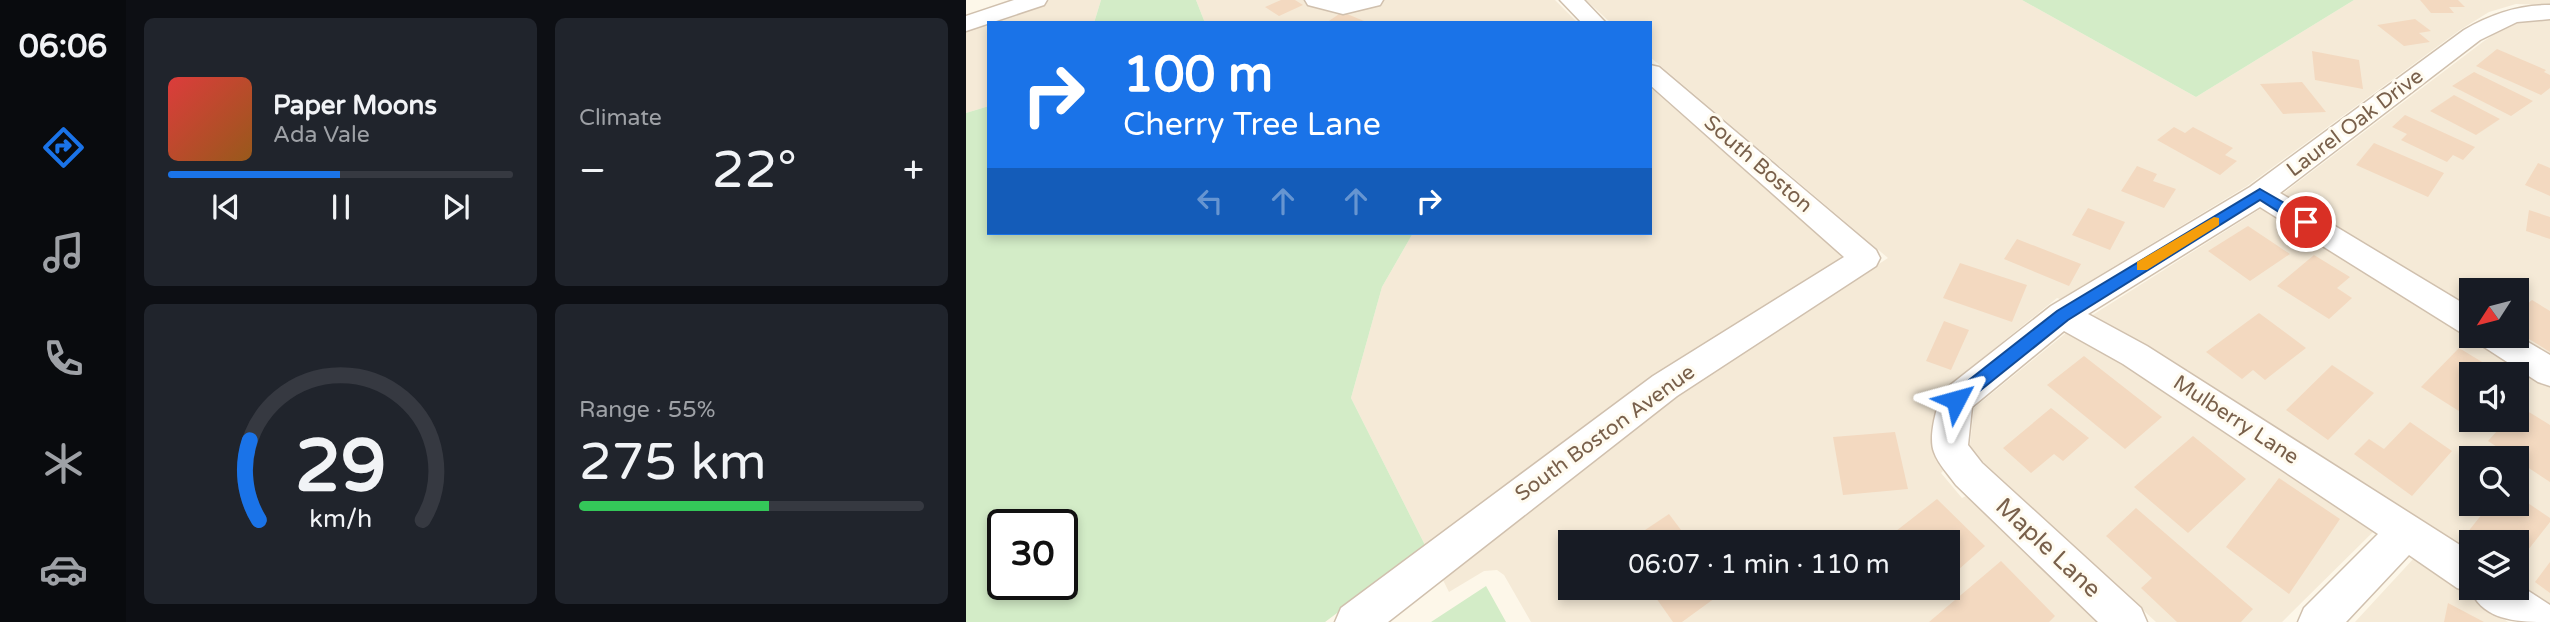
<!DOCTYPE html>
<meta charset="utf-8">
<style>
body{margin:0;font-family:"Varela Round",sans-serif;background:#20242c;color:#f1f3f6;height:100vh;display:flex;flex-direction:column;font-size:26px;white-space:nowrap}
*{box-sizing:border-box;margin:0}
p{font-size:23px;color:#9ea1a6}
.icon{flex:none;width:38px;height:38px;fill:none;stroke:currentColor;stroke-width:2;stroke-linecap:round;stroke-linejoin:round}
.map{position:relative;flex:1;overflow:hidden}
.sheet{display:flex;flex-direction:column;gap:18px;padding:18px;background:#0d0f14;width:840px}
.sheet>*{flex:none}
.guide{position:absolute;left:21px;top:21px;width:665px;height:214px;border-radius:0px;box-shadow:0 4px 10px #0003;background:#1a73e8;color:#fff;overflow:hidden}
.needle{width:46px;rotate:234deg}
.controls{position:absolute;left:1493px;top:278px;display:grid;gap:14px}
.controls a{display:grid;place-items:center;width:70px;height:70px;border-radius:0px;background:#171b24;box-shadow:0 4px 10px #0003;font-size:35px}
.speed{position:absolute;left:21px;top:509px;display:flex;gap:14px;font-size:35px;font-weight:700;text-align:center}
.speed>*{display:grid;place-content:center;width:91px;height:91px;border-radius:50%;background:#171b24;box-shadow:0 4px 10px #0003;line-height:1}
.speed .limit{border:4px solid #111;border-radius:10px;background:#fff;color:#111}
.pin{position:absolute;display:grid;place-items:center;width:60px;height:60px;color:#fff;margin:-30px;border:4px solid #fff;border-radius:50%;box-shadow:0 2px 7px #0007}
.me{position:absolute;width:77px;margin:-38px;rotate:51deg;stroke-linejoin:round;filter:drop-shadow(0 0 5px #0008)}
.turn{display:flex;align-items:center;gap:24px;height:147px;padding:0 21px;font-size:32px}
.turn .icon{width:91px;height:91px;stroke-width:2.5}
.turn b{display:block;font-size:49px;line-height:60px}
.lanes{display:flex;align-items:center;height:66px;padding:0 21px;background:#0003;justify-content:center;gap:35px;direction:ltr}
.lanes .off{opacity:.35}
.big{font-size:52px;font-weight:600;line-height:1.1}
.sheet .widget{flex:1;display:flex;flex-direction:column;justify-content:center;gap:10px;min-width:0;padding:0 24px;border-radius:10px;background:#20242c}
.sheet .dial{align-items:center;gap:0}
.dial svg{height:182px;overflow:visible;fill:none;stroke:#363941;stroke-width:7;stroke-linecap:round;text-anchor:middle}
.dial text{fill:#f1f3f6;stroke:none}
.song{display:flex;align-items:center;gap:21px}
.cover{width:84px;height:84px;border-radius:10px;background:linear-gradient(135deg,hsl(0 70% 55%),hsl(30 70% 35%))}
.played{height:7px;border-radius:4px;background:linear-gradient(90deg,#1a73e8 50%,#363941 50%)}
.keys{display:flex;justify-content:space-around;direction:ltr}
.heat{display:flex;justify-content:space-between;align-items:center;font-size:38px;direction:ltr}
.charge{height:10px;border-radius:5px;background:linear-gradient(90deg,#34c759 55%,#363941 0)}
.sheet .tiles{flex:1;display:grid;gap:18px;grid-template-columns:repeat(2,1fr)}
.trip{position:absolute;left:592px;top:530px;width:402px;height:70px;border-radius:0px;background:#171b24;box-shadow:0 4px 10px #0003;font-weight:600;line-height:70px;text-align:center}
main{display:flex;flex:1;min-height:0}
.dock{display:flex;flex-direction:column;width:126px;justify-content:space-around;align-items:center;background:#090b0e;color:#9ea1a6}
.dock .icon{width:49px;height:49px}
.dock .active{color:#1a73e8}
.dock b{font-size:32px;color:#f1f3f6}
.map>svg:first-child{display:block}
.residential{fill:#f5ead7;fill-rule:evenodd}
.green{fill:#d3ecc7;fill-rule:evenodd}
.building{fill:#f3d9c0}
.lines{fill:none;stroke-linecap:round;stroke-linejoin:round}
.minor-casing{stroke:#d0c0ae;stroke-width:3}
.minor{fill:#fff;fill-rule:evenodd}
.route{fill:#1a73e8;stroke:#114b97;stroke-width:2}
.slow{fill:#f59e0b}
.labels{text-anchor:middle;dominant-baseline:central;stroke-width:6;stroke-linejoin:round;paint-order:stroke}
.street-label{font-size:21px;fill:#79604b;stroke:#fffbf0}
.near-street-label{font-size:24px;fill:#79604b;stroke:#fffbf0}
</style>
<main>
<nav class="dock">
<b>06:06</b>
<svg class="icon active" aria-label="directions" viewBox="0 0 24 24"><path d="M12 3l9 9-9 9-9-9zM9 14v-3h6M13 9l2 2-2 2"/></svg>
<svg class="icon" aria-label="music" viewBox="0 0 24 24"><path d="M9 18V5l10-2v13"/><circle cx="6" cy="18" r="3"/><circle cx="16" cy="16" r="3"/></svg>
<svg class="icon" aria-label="phone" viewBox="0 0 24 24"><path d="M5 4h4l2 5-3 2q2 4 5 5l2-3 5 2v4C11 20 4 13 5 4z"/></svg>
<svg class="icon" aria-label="climate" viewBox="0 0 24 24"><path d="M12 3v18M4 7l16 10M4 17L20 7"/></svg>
<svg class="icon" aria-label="car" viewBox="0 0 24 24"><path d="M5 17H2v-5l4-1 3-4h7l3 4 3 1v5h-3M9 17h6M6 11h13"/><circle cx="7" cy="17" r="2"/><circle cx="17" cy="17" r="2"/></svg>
</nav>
<section class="sheet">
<div class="tiles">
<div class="widget">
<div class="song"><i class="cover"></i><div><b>Paper Moons</b><p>Ada Vale</p></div></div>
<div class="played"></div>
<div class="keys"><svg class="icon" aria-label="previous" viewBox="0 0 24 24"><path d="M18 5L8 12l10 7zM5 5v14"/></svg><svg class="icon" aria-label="pause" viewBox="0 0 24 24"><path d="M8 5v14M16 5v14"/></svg><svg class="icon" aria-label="next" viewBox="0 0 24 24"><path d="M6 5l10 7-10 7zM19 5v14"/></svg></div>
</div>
<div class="widget"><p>Climate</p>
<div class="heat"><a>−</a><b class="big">22°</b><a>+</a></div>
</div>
<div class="widget dial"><svg viewBox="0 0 100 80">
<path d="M14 69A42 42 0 1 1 86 69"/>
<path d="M14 69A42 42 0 0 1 10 34" stroke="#1a73e8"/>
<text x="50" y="56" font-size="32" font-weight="700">29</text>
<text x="50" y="72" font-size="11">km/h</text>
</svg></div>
<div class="widget"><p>Range · 55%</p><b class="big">275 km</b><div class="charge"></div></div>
</div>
</section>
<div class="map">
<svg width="1584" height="622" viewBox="0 0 1584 622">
<rect width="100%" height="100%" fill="#fdf7e9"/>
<path class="residential" d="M84 0H135L128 23H23V106L0 113V29Z
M230 0H589L612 23H239Z
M620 0H1056L1230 97 1388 0H1584V5L1550 4 1523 12 1494 30 1281 186 1094 299 1091 298 977 390 971 399 965 446 977 471 975 473 996 498 1000 496 1130 622H565L538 575 531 570 518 571 483 592 476 578 710 397 922 258 684 57V23H645ZM604 542H982V588H604Z
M1567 17 1584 18V357L1550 336V290H1505V309L1315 195 1518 41 1545 23Z
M684 87 877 257 687 377 460 547 385 398 416 287 447 233H684Z
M1296 208 1584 386V608L1551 585 1550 542H1505V554L1180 345 1125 316ZM1505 374H1550V420H1505ZM1505 458H1550V504H1505Z
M1100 333 1159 366 1409 530 1316 622H1190L1019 464 1004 445 1008 408Z
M1449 557 1542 622H1389Z"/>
<path class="green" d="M135 0H230L239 23H128Z
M1056 0H1388L1230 97Z
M23 106V233H447L416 287 385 398 460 547 359 622H0V113ZM37 525H96V584H37Z
M520 586 540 622H465Z"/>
<path class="building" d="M315 0H329L337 5 313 16 299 7Z
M1454 0H1492L1499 7H1483L1488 13H1465Z
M376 12 403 23H360Z
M1449 19 1465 31 1453 33 1464 42 1438 46 1411 25Z
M1531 49 1580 70 1578 72 1584 75V88L1575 95 1510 66Z
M1346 51 1393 60 1397 89 1349 80Z
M1508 72 1567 101 1545 116 1486 86Z
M1336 82 1360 112 1317 114 1294 84Z
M1488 95 1534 119 1510 135 1464 111Z
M1439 115 1509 147 1497 160 1487 155 1481 162 1435 140 1441 134 1426 127Z
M1208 127 1219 133 1227 127 1267 148 1259 155 1271 161 1254 175 1191 140Z
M1408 143 1478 173 1462 197 1390 165Z
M1572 163 1584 168V196L1559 185Z
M1171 166 1191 174 1187 181 1210 189 1198 208 1155 191Z
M1122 208 1159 222 1144 250 1106 235Z
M1563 210 1584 217V239L1560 231Z
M1282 226 1324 254 1284 281 1242 251Z
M1051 239 1115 264 1103 286 1038 259Z
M1348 255 1384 277 1371 288 1386 298 1363 319 1311 286Z
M994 263 1061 285 1046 322 977 298Z
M1566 300 1584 311V352L1550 331V313Z
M1293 313 1340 348 1299 380 1287 370 1276 379 1240 352Z
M978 321 1003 330 985 370 960 361Z
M1493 348 1536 374H1505V402L1496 413 1455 387Z
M1118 356 1196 417 1159 449 1081 385Z
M1366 365 1408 393 1362 440 1320 410Z
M1553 406 1584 425V482L1522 441 1541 420H1550Z
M1085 408 1123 438 1097 461 1088 454 1065 473 1037 448Z
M1444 422 1486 451 1446 496 1388 454 1403 439 1418 449Z
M929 432 942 489 877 495 867 437Z
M1227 436 1280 479 1222 533 1168 487Z
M1313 478 1374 519 1323 594 1260 547Z
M1550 495 1584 518V522L1562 550 1543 536 1538 542H1515L1501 533 1524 504H1550Z
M971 499 1019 546 982 579V542H916Z
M1170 508 1287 609 1275 622H1211L1175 588 1186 578 1140 536Z
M703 514 724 542H661Z
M1035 561 1089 616 1083 622H963Z
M1584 562V593L1569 582Z
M683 588H759L760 590 716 622H707Z
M1482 603 1518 622H1478Z"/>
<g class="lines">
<defs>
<path id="minor" d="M48 0H81L78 5 0 31V16Z
M339 0H417L414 5 377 14 342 5Z
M594 0H618L640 23H616Z
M1584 5V19L1551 22 1514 40 1314 193 1505 308V335L1494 332 1294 207 1122 314 1181 346 1505 552V588H1550V583L1584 605V622C1556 622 1520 622 1506 593L1491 588 1443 555 1380 622H1332L1338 608 1412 534 1157 364 1098 331 1006 407 1002 445 1016 463 1175 608 1181 622H1132L990 485C983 475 972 464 968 452 962 437 971 404 978 390L1085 306 1284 187 1498 30C1525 14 1552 5 1584 5Z
M684 65 693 67 910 250 914 258 910 266 711 396 422 622H369L375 608 687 376 878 257 684 85Z
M1550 335 1584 355V386L1572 382 1515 345 1510 336Z"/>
</defs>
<use href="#minor" class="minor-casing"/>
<use href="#minor" class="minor"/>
</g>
<path class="route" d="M1294 189 1346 219V226H1335L1294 200 1102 320 996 405H984L981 400 984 395 1091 311Z"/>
<path class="slow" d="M1248 217 1253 218V225L1181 270H1171V262Z"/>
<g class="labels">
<g class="street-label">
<text transform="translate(1389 123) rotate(-37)">Laurel Oak Drive</text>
<text transform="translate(792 164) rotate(41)">South Boston</text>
<text transform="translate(1270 420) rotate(33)">Mulberry Lane</text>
<text transform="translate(639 433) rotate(-36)">South Boston Avenue</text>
</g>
<g class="near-street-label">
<text transform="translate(1082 548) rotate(43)">Maple Lane</text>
</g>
</g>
</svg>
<div class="controls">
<a><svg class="needle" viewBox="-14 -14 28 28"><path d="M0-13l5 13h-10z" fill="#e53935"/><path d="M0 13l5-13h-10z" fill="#9ea1a6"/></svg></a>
<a><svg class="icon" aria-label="sound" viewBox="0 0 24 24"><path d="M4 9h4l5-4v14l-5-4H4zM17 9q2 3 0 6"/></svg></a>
<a><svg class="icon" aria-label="search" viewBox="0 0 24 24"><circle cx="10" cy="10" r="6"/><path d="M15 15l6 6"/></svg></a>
<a><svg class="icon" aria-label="layers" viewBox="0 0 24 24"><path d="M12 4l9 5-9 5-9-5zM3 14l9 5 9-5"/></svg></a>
</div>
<div class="speed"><div class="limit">30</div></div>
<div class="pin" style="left:1340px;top:222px;background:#d93025"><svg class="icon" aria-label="arrive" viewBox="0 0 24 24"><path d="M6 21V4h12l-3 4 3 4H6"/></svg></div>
<svg class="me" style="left:990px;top:400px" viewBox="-20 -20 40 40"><path d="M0-17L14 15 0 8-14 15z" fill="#1a73e8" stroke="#fff" stroke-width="4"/></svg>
<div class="trip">06:07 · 1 min · 110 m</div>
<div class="guide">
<div class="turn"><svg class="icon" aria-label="right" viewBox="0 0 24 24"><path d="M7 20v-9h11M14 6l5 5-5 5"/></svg><div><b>100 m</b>Cherry Tree Lane</div></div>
<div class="lanes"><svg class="icon off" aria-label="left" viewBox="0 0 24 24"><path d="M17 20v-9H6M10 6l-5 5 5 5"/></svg><svg class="icon off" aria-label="ahead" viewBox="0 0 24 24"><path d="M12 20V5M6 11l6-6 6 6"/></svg><svg class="icon off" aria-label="ahead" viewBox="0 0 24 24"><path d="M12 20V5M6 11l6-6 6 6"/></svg><svg class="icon" aria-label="right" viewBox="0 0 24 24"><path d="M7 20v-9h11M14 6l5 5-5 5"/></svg></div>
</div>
</div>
</main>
